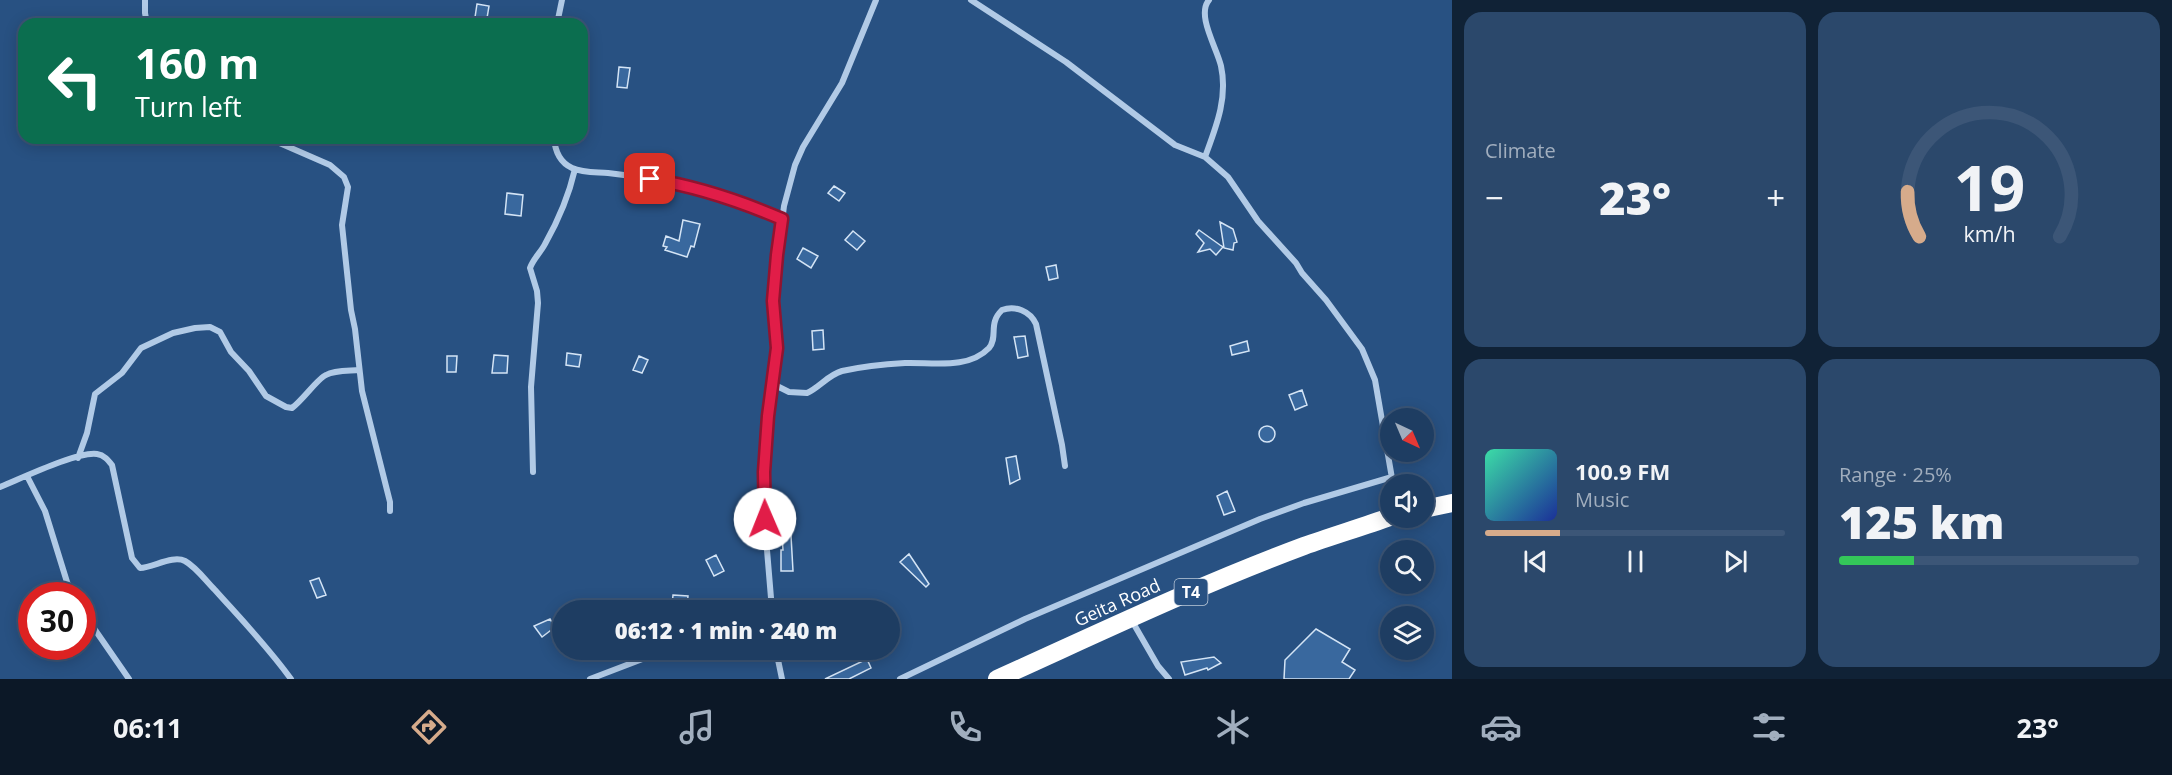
<!DOCTYPE html>
<meta charset="utf-8">
<style>
body{margin:0;font-family:"Open Sans",sans-serif;background:#2b486b;color:#f1f3f6;height:100vh;display:flex;flex-direction:column;font-size:22px;white-space:nowrap}
*{box-sizing:border-box;margin:0}
p{font-size:20px;color:#a1aebe}
.icon{flex:none;width:33px;height:33px;fill:none;stroke:currentColor;stroke-width:2;stroke-linecap:round;stroke-linejoin:round}
.map{position:relative;flex:1;overflow:hidden}
.sheet{display:flex;flex-direction:column;gap:12px;padding:12px;background:#102236;width:720px}
.sheet>*{flex:none}
.hud{position:absolute;left:18px;top:18px;width:570px;height:126px;border-radius:18px;box-shadow:0 3px 15px #0003,0 0 0 2px #3c5677;background:#0b6e4f;color:#fff;overflow:hidden}
.needle{width:39px;rotate:136deg}
.buttons{position:absolute;left:1380px;top:408px;display:grid;gap:12px}
.buttons a{display:grid;place-items:center;width:54px;height:54px;border-radius:50%;background:#1e3d62;box-shadow:0 3px 15px #0003,0 0 0 2px #3c5677;font-size:30px}
.speed{position:absolute;left:18px;top:582px;display:flex;gap:12px;font-size:30px;font-weight:700;text-align:center}
.speed>*{display:grid;place-content:center;width:78px;height:78px;border-radius:50%;background:#1e3d62;box-shadow:0 3px 15px #0003,0 0 0 2px #3c5677;line-height:1}
.speed .limit{border:9px solid #d22;background:#fff;color:#111}
.pin{position:absolute;display:grid;place-items:center;width:51px;height:51px;color:#fff;margin:-26px;border-radius:12px;box-shadow:0 3px 9px #0006}
.me{position:absolute;width:66px;margin:-33px;rotate:359deg;stroke-linejoin:round;filter:drop-shadow(0 0 4px #0008)}
.turn{display:flex;align-items:center;gap:21px;height:126px;padding:0 18px;font-size:27px}
.turn .icon{width:78px;height:78px;stroke-width:2.5}
.turn b{display:block;font-size:42px;line-height:51px}
.big{font-size:45px;font-weight:800;line-height:1.1}
.sheet .widget{flex:1;display:flex;flex-direction:column;justify-content:center;gap:9px;min-width:0;padding:0 21px;border-radius:18px;background:#2b486b}
.sheet .dial{align-items:center;gap:0}
.dial svg{height:156px;overflow:visible;fill:none;stroke:#3c5677;stroke-width:7;stroke-linecap:round;text-anchor:middle}
.dial text{fill:#f1f3f6;stroke:none}
.song{display:flex;align-items:center;gap:18px}
.cover{width:72px;height:72px;border-radius:9px;background:linear-gradient(135deg,hsl(160 70% 55%),hsl(230 70% 35%))}
.played{height:6px;border-radius:3px;background:linear-gradient(90deg,#d6ab8b 25%,#3c5677 25%)}
.keys{display:flex;justify-content:space-around;direction:ltr}
.heat{display:flex;justify-content:space-between;align-items:center;font-size:33px;direction:ltr}
.charge{height:9px;border-radius:4px;background:linear-gradient(90deg,#34c759 25%,#3c5677 0)}
.sheet .tiles{flex:1;display:grid;gap:12px;grid-template-columns:repeat(2,1fr)}
.trip{position:absolute;left:552px;top:600px;width:348px;height:60px;border-radius:30px;background:#1e3d62;box-shadow:0 3px 15px #0003,0 0 0 2px #3c5677;font-weight:800;line-height:60px;text-align:center}
.tab-bar{display:flex;height:96px;justify-content:space-around;align-items:center;background:#0c1827;color:#a1aebe}
.tab-bar .icon{width:42px;height:42px}
.tab-bar .on{color:#d6ab8b}
.tab-bar b{font-size:27px;color:#f1f3f6}
main{display:flex;flex:1;min-height:0}
.map>svg:first-child{display:block}
.building{fill:#39689e;stroke:#d4e4f5;stroke-width:1.5}
.lines{fill:none;stroke-linecap:round;stroke-linejoin:round}
.street{stroke:#b1cae6;stroke-width:6}
.highway{stroke:#fff;stroke-width:18}
.route-casing{stroke:#92132f;stroke-width:15}
.route{stroke:#e11d48;stroke-width:10}
.labels{text-anchor:middle;dominant-baseline:central;stroke-width:6;stroke-linejoin:round;paint-order:stroke}
.shield{fill:#285182;stroke:#becbda;stroke-width:1.5}
.shield-label{font-size:16px;font-weight:bold;fill:#fff}
.street-label{font-size:18px;fill:#fff;stroke:#285182}
</style>
<main>
<div class="map">
<svg width="1452" height="679" viewBox="0 0 1452 679">
<rect width="100%" height="100%" fill="#285182"/>
<path class="building" d="M477 4 489 6 486 24H474Z
M619 67 630 68 627 88 617 87Z
M834 186 845 193 839 201 828 193Z
M507 193 523 195 521 216 505 214Z
M683 220 700 224 694 247 691 246 687 257 665 250 667 247 663 246 666 236 679 241Z
M1220 222 1233 229 1237 242 1234 243 1233 250 1224 248Z
M1199 230 1220 245 1223 247 1216 255 1210 249 1198 252 1204 243 1196 234Z
M853 231 865 241 857 250 845 240Z
M803 248 818 256 811 268 797 259Z
M1056 265 1058 278 1049 280 1046 267Z
M823 330 824 349 813 350 812 331Z
M1025 336 1028 356 1018 358 1014 337Z
M1247 341 1249 351 1232 355 1230 346Z
M567 353 581 355 579 367 566 365Z
M494 355 508 356 507 373H492Z
M447 356H457L456 372H447Z
M639 356 648 360 642 373 633 370Z
M1302 390 1307 405 1295 410 1289 395Z
M1259 434a8 8 0 1 1 16 0a8 8 0 1 1-16 0Z
M1016 456 1020 479 1010 484 1006 458Z
M1227 491 1235 511 1224 515 1217 496Z
M790 518 793 571H781V550H783L781 519Z
M909 554 929 584 926 587 900 562Z
M716 555 724 571 714 576 706 560Z
M319 578 326 595 317 598 310 581Z
M673 595 688 596 687 607 672 606Z
M550 619 555 627 542 637 534 626Z
M1316 629 1350 649 1342 662 1355 670 1349 679H1284L1285 660Z
M1214 657 1221 663 1208 670 1207 668 1185 675 1181 662Z
M867 659 871 668 849 679H825Z"/>
<g class="lines">
<path class="street" d="M145 0V13L147 24
M971 0 1066 62 1175 145 1205 157 1228 177 1258 221 1296 263 1302 273 1326 300 1362 349 1375 380 1393 484
M557 24 562 0
M268 138 330 165 344 177 348 187 342 225 351 310 355 329 362 391 390 502V511
M554 138C555 151 559 162 572 168 583 173 596 172 608 173 624 175 639 177 654 180 698 187 742 201 782 219
M1205 157C1216 127 1228 98 1221 66 1217 48 1196 15 1209 0
M771 383 789 392 807 393C820 387 828 375 842 371 860 367 887 364 905 363 932 362 968 370 989 348 996 340 992 330 995 321 996 317 999 313 1002 310 1015 305 1030 311 1036 324L1062 445 1065 466
M78 458 87 433 95 394 122 373 141 348 173 333 195 328 210 327 220 332 231 352 249 371 266 396 286 407 292 408C303 400 318 378 326 375 335 370 349 371 359 370
M533 472 531 387 538 303 537 291 530 268C533 259 541 252 545 244 558 221 569 195 575 169
M27 476 45 511 67 582 74 596
M0 487C20 479 78 451 97 454 104 455 108 460 112 465L132 558 140 568C154 567 173 555 185 561 196 567 206 581 215 590 241 619 268 647 291 679
M772 610 766 538 764 472 770 390 777 348 773 301 775 278 784 206 795 165 803 147 842 83 876 0
M82 611 129 679
M1132 621 1158 666 1169 679
M776 650 782 679
M590 679 666 650
M900 679 1025 619 1260 519 1304 503 1392 477"/>
<path class="highway" d="M1424 509 1452 503
M997 679C1099 633 1199 585 1304 546 1332 536 1362 527 1390 517"/>
</g>
<g class="lines">
<defs>
<path id="route" d="M650 179C695 186 740 201 782 219L777 255 773 301 777 348 768 416 764 472 765 519"/>
</defs>
<use href="#route" class="route-casing"/>
<use href="#route" class="route"/>
</g>
<g class="labels">
<rect class="shield" x="1174.5" y="579" width="33" height="26" rx="4.5"/>
<g class="shield-label">
<text x="1191" y="592">T4</text>
</g>
<g class="street-label">
<text transform="translate(1117 602) rotate(-24)">Geita Road</text>
</g>
</g>
</svg>
<div class="buttons">
<a><svg class="needle" viewBox="-14 -14 28 28"><path d="M0-13l5 13h-10z" fill="#e53935"/><path d="M0 13l5-13h-10z" fill="#a1aebe"/></svg></a>
<a><svg class="icon" aria-label="sound" viewBox="0 0 24 24"><path d="M4 9h4l5-4v14l-5-4H4zM17 9q2 3 0 6"/></svg></a>
<a><svg class="icon" aria-label="search" viewBox="0 0 24 24"><circle cx="10" cy="10" r="6"/><path d="M15 15l6 6"/></svg></a>
<a><svg class="icon" aria-label="layers" viewBox="0 0 24 24"><path d="M12 4l9 5-9 5-9-5zM3 14l9 5 9-5"/></svg></a>
</div>
<div class="speed"><div class="limit">30</div></div>
<div class="pin" style="left:650px;top:179px;background:#d93025"><svg class="icon" aria-label="arrive" viewBox="0 0 24 24"><path d="M6 21V4h12l-3 4 3 4H6"/></svg></div>
<svg class="me" style="left:765px;top:519px" viewBox="-20 -20 40 40"><circle r="19" fill="#fff"/><path d="M0-13L10 11 0 6-10 11z" fill="#e11d48"/></svg>
<div class="trip">06:12 · 1 min · 240 m</div>
<div class="hud">
<div class="turn"><svg class="icon" aria-label="left" viewBox="0 0 24 24"><path d="M17 20v-9H6M10 6l-5 5 5 5"/></svg><div><b>160 m</b>Turn left</div></div>
</div>
</div>
<section class="sheet">
<div class="tiles">
<div class="widget"><p>Climate</p>
<div class="heat"><a>−</a><b class="big">23°</b><a>+</a></div>
</div>
<div class="widget dial"><svg viewBox="0 0 100 80">
<path d="M14 69A42 42 0 1 1 86 69"/>
<path d="M14 69A42 42 0 0 1 8 46" stroke="#d6ab8b"/>
<text x="50" y="56" font-size="32" font-weight="700">19</text>
<text x="50" y="72" font-size="11">km/h</text>
</svg></div>
<div class="widget">
<div class="song"><i class="cover"></i><div><b>100.9 FM</b><p>Music</p></div></div>
<div class="played"></div>
<div class="keys"><svg class="icon" aria-label="previous" viewBox="0 0 24 24"><path d="M18 5L8 12l10 7zM5 5v14"/></svg><svg class="icon" aria-label="pause" viewBox="0 0 24 24"><path d="M8 5v14M16 5v14"/></svg><svg class="icon" aria-label="next" viewBox="0 0 24 24"><path d="M6 5l10 7-10 7zM19 5v14"/></svg></div>
</div>
<div class="widget"><p>Range · 25%</p><b class="big">125 km</b><div class="charge"></div></div>
</div>
</section>
</main>
<nav class="tab-bar">
<b>06:11</b>
<svg class="icon on" aria-label="directions" viewBox="0 0 24 24"><path d="M12 3l9 9-9 9-9-9zM9 14v-3h6M13 9l2 2-2 2"/></svg>
<svg class="icon" aria-label="music" viewBox="0 0 24 24"><path d="M9 18V5l10-2v13"/><circle cx="6" cy="18" r="3"/><circle cx="16" cy="16" r="3"/></svg>
<svg class="icon" aria-label="phone" viewBox="0 0 24 24"><path d="M5 4h4l2 5-3 2q2 4 5 5l2-3 5 2v4C11 20 4 13 5 4z"/></svg>
<svg class="icon" aria-label="climate" viewBox="0 0 24 24"><path d="M12 3v18M4 7l16 10M4 17L20 7"/></svg>
<svg class="icon" aria-label="car" viewBox="0 0 24 24"><path d="M5 17H2v-5l4-1 3-4h7l3 4 3 1v5h-3M9 17h6M6 11h13"/><circle cx="7" cy="17" r="2"/><circle cx="17" cy="17" r="2"/></svg>
<svg class="icon" aria-label="filters" viewBox="0 0 24 24"><path d="M4 7h16M4 17h16"/><circle cx="9" cy="7" r="2"/><circle cx="15" cy="17" r="2"/></svg>
<b>23°</b>
</nav>
